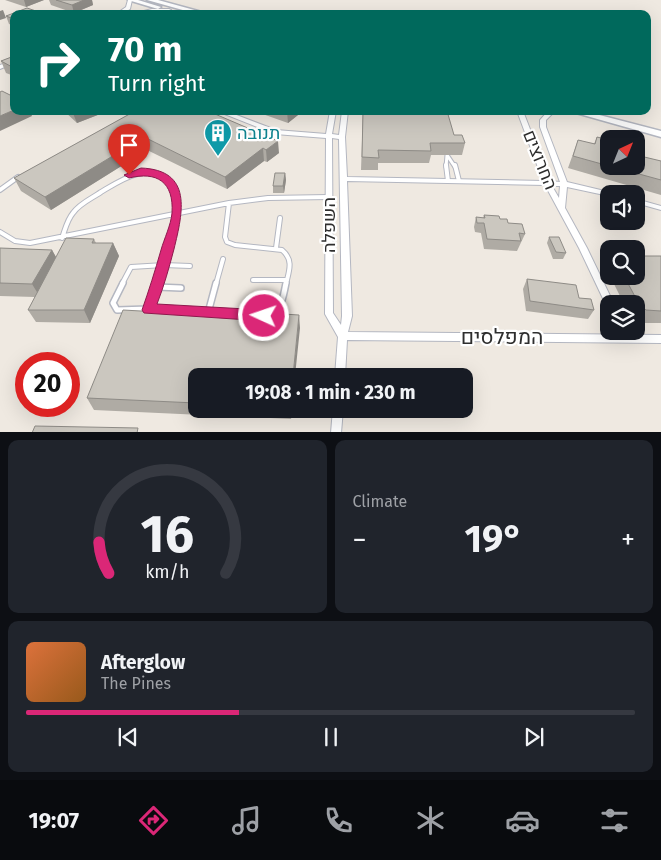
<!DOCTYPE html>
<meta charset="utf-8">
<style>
body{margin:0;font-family:"Fira Sans",Heebo,sans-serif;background:#20242c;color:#f1f3f6;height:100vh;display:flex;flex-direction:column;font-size:19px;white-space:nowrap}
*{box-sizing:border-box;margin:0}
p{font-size:16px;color:#9ea1a6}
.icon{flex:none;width:28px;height:28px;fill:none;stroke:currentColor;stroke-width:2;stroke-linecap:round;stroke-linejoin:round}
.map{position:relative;height:432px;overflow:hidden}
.drawer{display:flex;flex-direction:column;gap:8px;padding:8px;background:#0d0f14;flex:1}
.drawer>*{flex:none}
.guide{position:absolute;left:10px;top:10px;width:641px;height:105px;border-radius:10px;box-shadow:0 5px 20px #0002;background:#00695c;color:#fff;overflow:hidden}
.needle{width:32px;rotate:43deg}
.tools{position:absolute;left:600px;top:130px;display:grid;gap:10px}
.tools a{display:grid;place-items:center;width:45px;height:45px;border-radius:10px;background:#171b24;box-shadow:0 5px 20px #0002;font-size:25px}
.speed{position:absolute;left:15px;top:352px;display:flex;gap:10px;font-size:25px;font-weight:700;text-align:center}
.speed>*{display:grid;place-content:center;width:65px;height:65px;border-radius:50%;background:#171b24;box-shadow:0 5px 20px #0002;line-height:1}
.speed .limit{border:8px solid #d22;background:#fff;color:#111}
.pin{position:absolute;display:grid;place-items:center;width:42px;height:42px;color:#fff;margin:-51px -21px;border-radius:50% 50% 50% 0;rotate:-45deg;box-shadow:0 0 5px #0007}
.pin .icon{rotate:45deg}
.me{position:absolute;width:55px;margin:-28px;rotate:273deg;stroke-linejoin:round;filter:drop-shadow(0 0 4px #0008)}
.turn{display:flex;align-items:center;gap:18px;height:105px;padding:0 15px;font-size:22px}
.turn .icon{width:65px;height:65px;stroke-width:2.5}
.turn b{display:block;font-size:35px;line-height:42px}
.big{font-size:38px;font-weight:700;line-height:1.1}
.drawer .tile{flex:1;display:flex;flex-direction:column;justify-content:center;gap:8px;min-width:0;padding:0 18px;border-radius:10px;background:#20242c}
.drawer .dial{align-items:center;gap:0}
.dial svg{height:130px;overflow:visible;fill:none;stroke:#363941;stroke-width:7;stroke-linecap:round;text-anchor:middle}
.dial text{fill:#f1f3f6;stroke:none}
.song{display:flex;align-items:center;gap:15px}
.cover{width:60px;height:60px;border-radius:8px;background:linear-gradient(135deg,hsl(20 70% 55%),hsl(30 70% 35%))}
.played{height:5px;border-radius:2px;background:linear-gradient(90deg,#db2777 35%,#363941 35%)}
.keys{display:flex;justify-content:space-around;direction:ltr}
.heat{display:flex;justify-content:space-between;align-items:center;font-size:28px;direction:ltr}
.drawer .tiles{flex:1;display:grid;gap:8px;grid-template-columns:1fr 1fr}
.tile:last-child{grid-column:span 2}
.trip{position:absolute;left:188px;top:368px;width:285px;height:50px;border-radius:10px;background:#171b24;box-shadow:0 5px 20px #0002;font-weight:700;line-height:50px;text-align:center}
.tab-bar{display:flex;height:80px;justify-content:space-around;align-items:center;background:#090b0e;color:#9ea1a6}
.tab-bar .icon{width:35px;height:35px}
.tab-bar .current{color:#db2777}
.tab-bar b{font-size:22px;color:#f1f3f6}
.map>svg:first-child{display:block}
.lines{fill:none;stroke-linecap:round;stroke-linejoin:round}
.service-far2-casing{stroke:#b4b7c1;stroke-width:5}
.service-far1-casing{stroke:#b4b7c1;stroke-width:6}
.service-casing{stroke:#b4b7c1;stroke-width:8}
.minor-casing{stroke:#b4b7c1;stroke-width:2}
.secondary-casing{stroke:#b4b7c1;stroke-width:3}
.service-far2{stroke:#fff;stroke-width:3}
.service-far1{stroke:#fff;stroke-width:4}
.service{stroke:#fff;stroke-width:5}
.minor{fill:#fff;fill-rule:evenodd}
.secondary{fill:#fff;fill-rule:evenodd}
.wall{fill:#afaba4}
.shaded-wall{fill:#8e8b86}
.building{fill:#cbc7bf;stroke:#8e8b86}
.route{fill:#db2777;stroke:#8e194d}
.labels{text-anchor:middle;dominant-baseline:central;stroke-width:4.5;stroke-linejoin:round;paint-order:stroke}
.culture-label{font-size:18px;fill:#0d838f;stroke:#fff;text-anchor:start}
.street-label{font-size:18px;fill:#2e2e2e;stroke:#fff}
.near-street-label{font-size:21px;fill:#2e2e2e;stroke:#fff}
</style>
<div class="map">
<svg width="661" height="433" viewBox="0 0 661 433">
<rect width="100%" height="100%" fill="#efe9e1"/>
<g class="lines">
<defs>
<path id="service-far2" d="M446 167 447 155 455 167"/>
<path id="service-far1" d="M446 165 448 181
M455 165 459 181
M0 190 18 177
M229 203 225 237 227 242 235 245 282 250C294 260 289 271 286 284
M0 232 15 241 30 243 229 203 268 198 329 197
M62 238C65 230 67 220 73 213 80 203 91 199 101 192 123 179 148 161 171 184 184 207 171 242 164 265
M276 248 280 218
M164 265 190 266
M253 280H287
M122 284 131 267 164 265
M157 284 164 265
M216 284 223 259"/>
<path id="service" d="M123 283 113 303 117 310 148 309 158 283
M157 287 181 288
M148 309 264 316C283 308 282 302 286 283
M208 313 216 283"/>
<path id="minor" d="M128 0H132L130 9 122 14H116L126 7Z
M152 9H169L171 10 169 11C156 11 144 14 132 14Z
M14 60V63L0 69V65Z
M217 111H226L276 130 326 134 330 111H336L332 134 339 135 342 111H348L345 137 347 177 543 181 517 111H523L550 181 560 182 540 127V120L548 111H555L546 120V127L567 182 609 192 612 194H609V196L567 187 565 208 587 248 614 304H609V307H607L579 248 545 185 347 181 352 316 348 332 661 335V343L347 340 345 376H335L338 337 325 314 326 138 275 134ZM332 138 339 139 342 316 341 325 333 313ZM552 186H560L559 198Z
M636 199 661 206V210L636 203Z
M333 409H343L341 433H331Z"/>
<path id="secondary" d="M128 0H138L161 7 158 9Z
M147 0H158L209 14H197Z
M569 111H584L661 131V137Z"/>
</defs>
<use href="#service-far2" class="service-far2-casing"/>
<use href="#service-far1" class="service-far1-casing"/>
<use href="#service" class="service-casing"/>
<use href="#minor" class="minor-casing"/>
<use href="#secondary" class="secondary-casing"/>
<use href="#service-far2" class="service-far2"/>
<use href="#service-far1" class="service-far1"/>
<use href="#service" class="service"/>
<use href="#minor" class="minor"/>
<use href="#secondary" class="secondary"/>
</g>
<path class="wall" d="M5 0H44L26 7Z
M49 0H92L93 5 74 13 51 5Z
M14 14V26L9 24 6 16Z
M14 56V76L6 73 1 61Z
M64 111H108L77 123Z
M129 111H208L279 153 267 162 264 161 227 189 147 150 51 210 21 191 14 178 132 113Z
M254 111H303L288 123Z
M363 111 454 135 465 143 462 155H431L429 163H378V170H361Z
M597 137 609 140V166H636L661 161V195L568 168 578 140 594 144Z
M285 173 286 180 284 193H273V186Z
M484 215 500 219 525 234 517 251 484 249 481 233 475 232 474 227 476 217 483 218Z
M549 237 566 253 563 259H553L547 243Z
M94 239 96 243H113L119 256 90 323 36 322 28 310 35 297 0 296V248L52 250 56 258Z
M661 256V323H638L636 321V304H624L610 276H636Z
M609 264V273L606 268Z
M527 279 579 298 594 310 588 319 526 311 523 289Z
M300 328 196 376V409H292L291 419 94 410 87 398Z
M44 406H65L64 409 45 408Z"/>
<path class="shaded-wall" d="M24 0H44L26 7Z
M84 0H92L93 5 74 13 72 5Z
M3 10 6 18 0 20V11Z
M14 110V111H30L32 116 0 131V116Z
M72 111H108L77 123Z
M287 111H303L288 123Z
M144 137 147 150 51 210 45 197Z
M278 141 279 153 267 162 266 150Z
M263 148 264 161 227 189 225 177Z
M285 173 286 180 284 193 283 186Z
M113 243 119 256 90 323 84 310Z
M52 250 59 262 40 297 32 284Z
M299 315 300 328 295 376H293Z
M72 373 76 380 69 397V381Z
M290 409H292L291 419Z"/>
<path class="building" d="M56 0H84L72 5Z
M27 8 45 14H14V19L6 16Z
M14 56V68L1 61Z
M2 91 14 97V110L0 116V92Z
M135 111H208L278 141 266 150 263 148 225 177 144 137 45 197 14 178Z
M363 111H447L454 135H462L465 143H430L431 151 378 150 379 158 362 157Z
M597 137 609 140V166L573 156 578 140 595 144Z
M636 155 661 161V180L610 166H636Z
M275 173H285L283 186H273Z
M484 215 499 216 500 219H507L508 223 522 224 525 234 519 233 521 241 487 239 484 223H477L476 217 485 218Z
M549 237H559L566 253 556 252Z
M66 238 94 239 92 243H113L84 310H28Z
M0 248 52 250 32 284 0 283Z
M636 256H661V311L646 310 639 304 624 276H636Z
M527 279 576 285 579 298 591 299 594 310 530 301Z
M123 310 266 318 267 313 299 315 293 376H196V403L87 398Z
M69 373H72L69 381Z
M35 426 138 428 137 433H32Z"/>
<path class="route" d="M141 168C193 170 183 212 174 249 169 268 164 286 157 304L264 310 269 312 271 316 269 319 264 321 144 313 142 310C149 290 155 271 161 250 164 239 171 225 172 213 174 182 157 171 129 178L124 175Z"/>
<defs>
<symbol id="building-pin" viewBox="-11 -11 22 30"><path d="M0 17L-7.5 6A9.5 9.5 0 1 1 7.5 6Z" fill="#0f9aa8" stroke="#fff"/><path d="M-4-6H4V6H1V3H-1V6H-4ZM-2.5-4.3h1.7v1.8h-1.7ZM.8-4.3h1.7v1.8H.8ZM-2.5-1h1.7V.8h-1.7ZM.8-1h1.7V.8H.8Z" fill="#fff"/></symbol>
</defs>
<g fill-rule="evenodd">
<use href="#building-pin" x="202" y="117" width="32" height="43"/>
</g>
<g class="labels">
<g class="culture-label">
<text x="237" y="133">תנובה</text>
</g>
<g class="street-label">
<text transform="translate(540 160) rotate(68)">החרוצים</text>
<text transform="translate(329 225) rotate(-90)">השפלה</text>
</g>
<g class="near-street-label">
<text x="502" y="337">המפלסים</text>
</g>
</g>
</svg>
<div class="tools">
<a><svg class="needle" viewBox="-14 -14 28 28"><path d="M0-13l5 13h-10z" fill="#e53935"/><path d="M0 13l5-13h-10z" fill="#9ea1a6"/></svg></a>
<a><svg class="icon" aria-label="sound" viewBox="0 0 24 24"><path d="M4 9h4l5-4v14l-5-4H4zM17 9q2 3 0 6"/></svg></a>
<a><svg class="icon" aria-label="search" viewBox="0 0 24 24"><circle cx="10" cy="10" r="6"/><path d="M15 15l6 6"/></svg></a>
<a><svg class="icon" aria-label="layers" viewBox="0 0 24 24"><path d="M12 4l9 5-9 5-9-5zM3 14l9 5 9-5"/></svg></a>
</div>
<div class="speed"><div class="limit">20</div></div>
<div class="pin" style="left:129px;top:175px;background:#d93025"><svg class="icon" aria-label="arrive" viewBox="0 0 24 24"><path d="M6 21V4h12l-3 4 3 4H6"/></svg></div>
<svg class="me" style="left:264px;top:316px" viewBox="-20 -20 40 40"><circle r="17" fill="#db2777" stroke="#fff" stroke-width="3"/><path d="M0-11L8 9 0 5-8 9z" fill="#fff"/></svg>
<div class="trip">19:08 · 1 min · 230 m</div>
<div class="guide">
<div class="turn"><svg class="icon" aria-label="right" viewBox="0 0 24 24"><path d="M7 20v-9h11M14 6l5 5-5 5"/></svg><div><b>70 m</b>Turn right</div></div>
</div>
</div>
<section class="drawer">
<div class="tiles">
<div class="tile dial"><svg viewBox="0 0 100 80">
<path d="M14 69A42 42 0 1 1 86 69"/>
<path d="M14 69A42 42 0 0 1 8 50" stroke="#db2777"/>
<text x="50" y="56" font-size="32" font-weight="700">16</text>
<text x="50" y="72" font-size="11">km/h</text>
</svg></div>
<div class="tile"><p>Climate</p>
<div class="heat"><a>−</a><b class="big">19°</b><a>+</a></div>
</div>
<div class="tile">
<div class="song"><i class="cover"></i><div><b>Afterglow</b><p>The Pines</p></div></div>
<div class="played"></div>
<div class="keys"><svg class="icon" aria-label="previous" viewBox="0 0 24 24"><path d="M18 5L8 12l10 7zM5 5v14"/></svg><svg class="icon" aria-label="pause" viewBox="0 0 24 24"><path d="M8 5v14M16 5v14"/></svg><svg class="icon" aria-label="next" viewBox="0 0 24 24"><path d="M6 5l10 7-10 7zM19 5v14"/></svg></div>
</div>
</div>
</section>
<nav class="tab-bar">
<b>19:07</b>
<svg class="icon current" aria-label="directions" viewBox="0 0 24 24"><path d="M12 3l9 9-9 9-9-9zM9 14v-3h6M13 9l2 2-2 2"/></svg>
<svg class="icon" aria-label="music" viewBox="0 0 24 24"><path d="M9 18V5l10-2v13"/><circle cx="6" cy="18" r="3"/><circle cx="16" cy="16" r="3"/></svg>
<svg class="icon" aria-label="phone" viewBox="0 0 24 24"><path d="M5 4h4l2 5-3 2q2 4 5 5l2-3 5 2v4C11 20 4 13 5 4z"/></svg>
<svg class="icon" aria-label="climate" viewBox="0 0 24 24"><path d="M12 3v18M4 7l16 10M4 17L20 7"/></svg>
<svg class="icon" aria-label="car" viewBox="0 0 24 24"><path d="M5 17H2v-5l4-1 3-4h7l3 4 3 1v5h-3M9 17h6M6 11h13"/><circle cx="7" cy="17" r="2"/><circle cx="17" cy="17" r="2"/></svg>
<svg class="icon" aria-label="filters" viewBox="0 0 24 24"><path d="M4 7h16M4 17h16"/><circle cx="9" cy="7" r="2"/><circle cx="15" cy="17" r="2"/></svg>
</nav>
